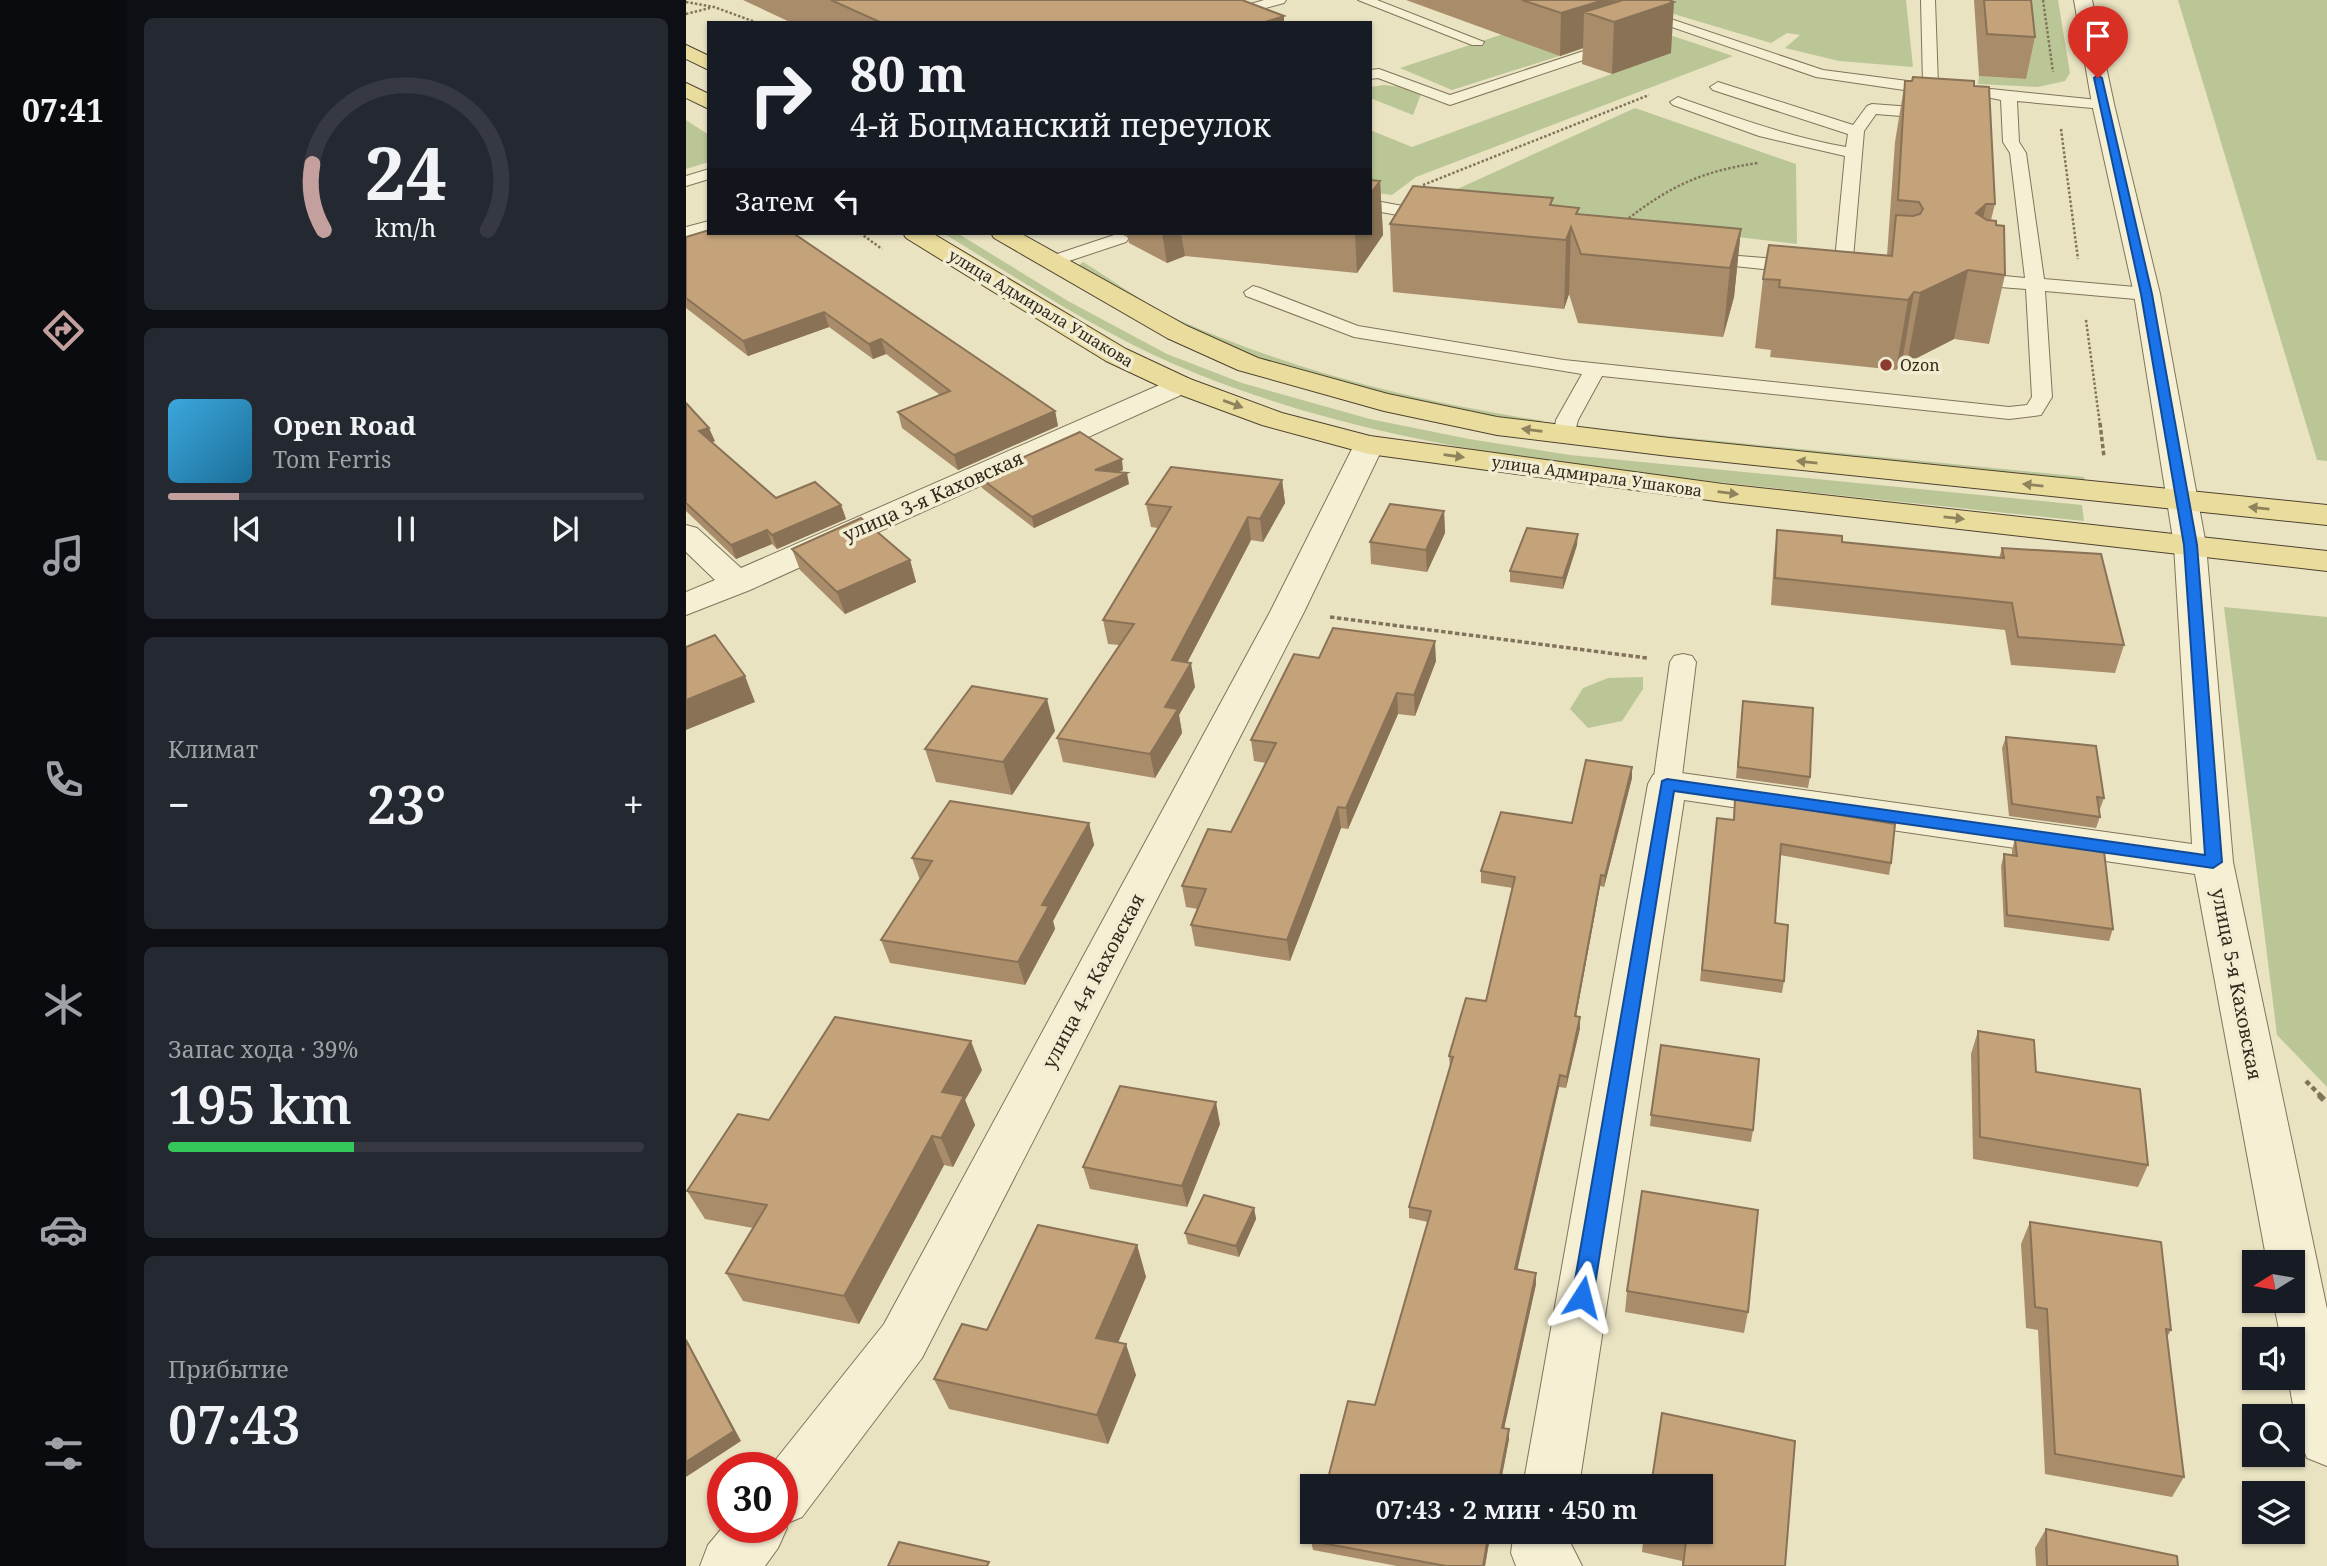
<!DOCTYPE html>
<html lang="ru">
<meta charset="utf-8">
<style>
body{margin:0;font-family:"Noto Serif",serif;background:#242831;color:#f1f3f6;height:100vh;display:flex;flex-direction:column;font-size:26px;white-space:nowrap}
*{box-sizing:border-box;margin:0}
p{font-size:23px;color:#9ea1a6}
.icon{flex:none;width:38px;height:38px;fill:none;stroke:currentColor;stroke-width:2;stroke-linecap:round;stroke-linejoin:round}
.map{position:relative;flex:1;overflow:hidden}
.panel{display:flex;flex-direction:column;gap:18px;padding:18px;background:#0d0f14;width:560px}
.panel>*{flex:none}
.hud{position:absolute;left:21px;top:21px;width:665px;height:214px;border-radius:0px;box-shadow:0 2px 5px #0004;background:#171b24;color:#f1f3f6;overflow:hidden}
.needle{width:46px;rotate:259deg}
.fabs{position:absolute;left:1556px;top:1250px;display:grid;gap:14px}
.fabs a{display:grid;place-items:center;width:63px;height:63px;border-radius:0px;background:#171b24;box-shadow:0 2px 5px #0004;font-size:35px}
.speed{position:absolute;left:21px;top:1452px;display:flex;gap:14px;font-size:35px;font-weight:700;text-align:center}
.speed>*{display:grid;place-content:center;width:91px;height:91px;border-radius:50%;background:#171b24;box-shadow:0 2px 5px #0004;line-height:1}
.speed .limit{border:10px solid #d22;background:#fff;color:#111}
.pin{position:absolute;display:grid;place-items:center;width:60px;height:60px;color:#fff;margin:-72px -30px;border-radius:50% 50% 50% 0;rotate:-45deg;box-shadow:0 0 7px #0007}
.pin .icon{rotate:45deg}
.me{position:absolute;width:77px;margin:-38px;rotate:9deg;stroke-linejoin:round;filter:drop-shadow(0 0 5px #0008)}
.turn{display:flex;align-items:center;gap:24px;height:147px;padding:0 28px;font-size:32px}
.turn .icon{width:91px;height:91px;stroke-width:2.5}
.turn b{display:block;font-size:49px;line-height:60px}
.then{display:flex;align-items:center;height:66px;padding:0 28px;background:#0003;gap:14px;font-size:26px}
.big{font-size:52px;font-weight:600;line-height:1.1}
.panel .widget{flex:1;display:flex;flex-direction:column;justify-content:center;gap:10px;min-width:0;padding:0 24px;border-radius:10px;background:#242831}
.panel .dial{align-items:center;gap:0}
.dial svg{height:182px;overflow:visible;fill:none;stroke:#363941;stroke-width:7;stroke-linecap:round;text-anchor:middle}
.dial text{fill:#f1f3f6;stroke:none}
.song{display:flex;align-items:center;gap:21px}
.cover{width:84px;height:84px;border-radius:10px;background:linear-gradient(135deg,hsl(200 70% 55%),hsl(200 70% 35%))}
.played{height:7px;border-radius:4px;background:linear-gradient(90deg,#c3a09d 15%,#363941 15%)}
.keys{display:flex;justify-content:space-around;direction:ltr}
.heat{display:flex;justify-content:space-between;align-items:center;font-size:38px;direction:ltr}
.charge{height:10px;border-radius:5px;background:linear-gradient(90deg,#34c759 39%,#363941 0)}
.trip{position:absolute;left:614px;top:1474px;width:413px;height:70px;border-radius:0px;background:#171b24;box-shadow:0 2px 5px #0004;font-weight:600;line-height:70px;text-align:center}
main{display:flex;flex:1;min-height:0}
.menu{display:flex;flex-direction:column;width:126px;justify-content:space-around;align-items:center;background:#090b0e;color:#9ea1a6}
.menu .icon{width:49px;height:49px}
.menu .active{color:#c3a09d}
.menu b{font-size:32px;color:#f1f3f6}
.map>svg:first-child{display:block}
.green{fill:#bbc697}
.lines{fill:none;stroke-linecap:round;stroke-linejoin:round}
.lane-casing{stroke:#81745b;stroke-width:2}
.street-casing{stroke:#81745b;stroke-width:2}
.primary-casing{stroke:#4f422f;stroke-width:2}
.path-far3{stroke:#81745b;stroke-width:2.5;stroke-dasharray:2.5 2;stroke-linecap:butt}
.path-far2{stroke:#81745b;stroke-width:3.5;stroke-dasharray:4.5 2.5;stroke-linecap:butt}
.path-far1{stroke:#81745b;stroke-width:4.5;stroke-dasharray:5 3.5;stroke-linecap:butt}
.path{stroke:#81745b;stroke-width:6;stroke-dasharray:7 4.5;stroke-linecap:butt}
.lane{fill:#f5efd4;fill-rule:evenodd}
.street{fill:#f5efd4;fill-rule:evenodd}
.primary{fill:#eadc9c;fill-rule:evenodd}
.wall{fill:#a98c6a}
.shaded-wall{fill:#897256}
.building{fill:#c4a37b;stroke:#897256;stroke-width:2}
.oneway{fill:#8e835d}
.route{fill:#1a73e8;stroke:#114b97;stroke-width:2}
.poi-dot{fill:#8b3b30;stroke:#f2ecd1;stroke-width:2.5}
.labels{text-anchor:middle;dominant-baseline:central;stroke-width:7;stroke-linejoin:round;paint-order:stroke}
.far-street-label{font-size:16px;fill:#332a1e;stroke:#f2ecd1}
.far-poi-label{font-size:16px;fill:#332a1e;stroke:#f2ecd1;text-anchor:start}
.street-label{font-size:19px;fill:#332a1e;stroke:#f2ecd1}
</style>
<main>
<nav class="menu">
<b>07:41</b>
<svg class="icon active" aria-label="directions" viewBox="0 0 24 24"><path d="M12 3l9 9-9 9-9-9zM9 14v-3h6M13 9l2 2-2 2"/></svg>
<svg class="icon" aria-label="music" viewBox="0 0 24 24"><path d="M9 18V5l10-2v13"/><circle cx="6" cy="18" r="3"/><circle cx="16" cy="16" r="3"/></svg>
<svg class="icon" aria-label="phone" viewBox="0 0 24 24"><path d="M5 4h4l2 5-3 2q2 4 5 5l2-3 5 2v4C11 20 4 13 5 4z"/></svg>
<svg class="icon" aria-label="climate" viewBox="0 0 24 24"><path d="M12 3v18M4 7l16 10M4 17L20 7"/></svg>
<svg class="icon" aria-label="car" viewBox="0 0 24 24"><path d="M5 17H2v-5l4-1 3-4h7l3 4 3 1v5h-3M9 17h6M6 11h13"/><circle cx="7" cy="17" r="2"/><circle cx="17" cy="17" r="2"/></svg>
<svg class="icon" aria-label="filters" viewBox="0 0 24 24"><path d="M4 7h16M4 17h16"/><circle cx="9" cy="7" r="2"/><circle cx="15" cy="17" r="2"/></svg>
</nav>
<section class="panel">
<div class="widget dial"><svg viewBox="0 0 100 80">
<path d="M14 69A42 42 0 1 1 86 69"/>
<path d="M14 69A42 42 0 0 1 9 40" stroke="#c3a09d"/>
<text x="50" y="56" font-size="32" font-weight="700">24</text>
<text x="50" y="72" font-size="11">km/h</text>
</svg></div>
<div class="widget">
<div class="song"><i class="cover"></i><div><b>Open Road</b><p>Tom Ferris</p></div></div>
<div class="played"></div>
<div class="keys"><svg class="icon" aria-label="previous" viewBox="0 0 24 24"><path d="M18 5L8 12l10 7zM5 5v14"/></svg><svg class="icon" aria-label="pause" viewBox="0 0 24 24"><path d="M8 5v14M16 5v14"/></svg><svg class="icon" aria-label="next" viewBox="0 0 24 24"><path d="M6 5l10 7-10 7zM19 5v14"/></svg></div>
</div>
<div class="widget"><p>Климат</p>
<div class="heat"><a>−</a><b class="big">23°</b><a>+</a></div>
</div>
<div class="widget"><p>Запас хода · 39%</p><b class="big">195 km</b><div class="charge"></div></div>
<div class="widget"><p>Прибытие</p><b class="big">07:43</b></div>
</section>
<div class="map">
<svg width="1641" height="1566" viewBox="0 0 1641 1566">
<rect width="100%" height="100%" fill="#e9e3c2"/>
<path class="green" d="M954 0H1220L1227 67 1153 61 1099 48 1114 35 1101 33 1085 43 981 12Z
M1333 0H1372L1384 73 1379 81 1352 87 1292 84 1293 76 1340 79Z
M1492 0H1641V461L1631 460Z
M851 23 971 25 766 90 714 68Z
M978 33 1047 56 730 177 706 195 684 192V130L726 147 983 53Z
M698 85 717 87 735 94 727 115 684 98V87Z
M949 108 1110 164 1111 244 745 201Z
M0 120 23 135V162L0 169Z
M257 233H271L382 301 481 354 556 383 684 419 783 439 884 455 1396 505 1398 521C1273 508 1148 495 1023 481 849 462 677 440 514 375 422 339 341 284 257 233Z
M397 262C428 281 460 305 493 320 610 372 733 402 858 421L843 424C723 402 598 379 488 324 455 307 423 286 391 267Z
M912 429 1398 477 1399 482 921 434Z
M1538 607 1641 617V1087L1591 1035Z
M957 677V689L936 721 902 728 884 709 897 688 922 678Z"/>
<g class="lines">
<defs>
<path id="lane" d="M578 0H600L598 3 525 23H501Z
M672 0H691L798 42 796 45H786Z
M908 0H928L1137 70 1237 83 1235 0H1249L1252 85 1265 90 1257 95 1245 94 1130 77Z
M931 40 936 41V47L764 105 692 78 684 79V70L693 69 764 95Z
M1032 82 1167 125 1181 106 1186 104 1253 109 1261 114 1253 119 1190 114 1178 131 1166 270 1164 274 1157 276 1148 270 1159 156 1073 136 987 105 984 102 992 97 997 99C1051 118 1104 137 1160 147L1162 134 1027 90 1024 87Z
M1305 89 1422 101 1425 104 1422 107 1417 109 1331 101 1333 142 1340 153 1358 279 1461 288 1470 294 1461 300 1359 291 1366 397 1355 415 1323 419 916 376 892 420 887 439H871L868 434 870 420 896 374 668 337 560 296 558 292 567 286 574 288 672 326 878 360 1323 407 1341 405 1346 397 1340 289 1288 285 1279 279 1288 273 1339 278 1324 153 1317 142 1315 100 1300 97 1297 94 1300 91Z
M23 169V179L0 186V176Z
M684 200 750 212 759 217 750 222 684 210Z
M434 233 443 238 440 242 368 266 359 261 362 257Z
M1015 253 1117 261 1126 267 1117 273 1009 262 1006 258 1009 254Z
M997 654 1006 656 1010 662 995 784 991 791 981 794 971 791 967 784 984 662 988 656Z"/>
<path id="street" d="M1388 0H1406L1428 104 1474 294 1520 545 1547 862 1641 1309V1466L1621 1458 1613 1439 1602 1377H1606V1339H1595L1587 1300H1606V1262H1581L1509 874 998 800 893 1486H837L962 784 967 775 981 771 1506 844 1488 545 1448 294 1406 104Z
M23 221V233H32L0 242V227Z
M494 376 504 379 508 385 504 391 64 590 0 615V592L29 580 0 552V525L11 528 55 568Z
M683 436 694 439 698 445 618 612 236 1358 116 1517 99 1524 101 1528 92 1548 79 1566H14L22 1545 37 1527 96 1528V1468H83L198 1324 584 612 668 445 672 439Z
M828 1531H886L884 1542 896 1566H830L825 1553Z"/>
<path id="primary" d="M0 45 23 56V70L0 59Z
M0 83 23 94V109L0 98Z
M217 233H246L440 349 504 379 596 413 684 436 1037 484 1641 551V571L1037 502 683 454 576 425 484 391 420 361 220 238Z
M305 233H334L501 326 572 358 702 394 811 417 983 438 1641 505V525L983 456 811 435 698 411 552 370 481 338 308 238Z"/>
</defs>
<use href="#lane" class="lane-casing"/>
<use href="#street" class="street-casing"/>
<use href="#primary" class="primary-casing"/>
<path class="path-far3" d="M1357 0 1367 72
M0 2 28 7 72 23
M0 14 24 8
M1375 129 1392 259
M737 185 963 95
M939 221C984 186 1016 171 1072 163
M174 233 196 249
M1400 320 1414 425"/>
<path class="path-far2" d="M1414 423 1418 457
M644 617 961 658"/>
<path class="path-far1" d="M1620 1081 1635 1096"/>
<path class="path" d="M1633 1095 1641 1103"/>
<use href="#lane" class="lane"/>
<use href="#street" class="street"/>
<use href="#primary" class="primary"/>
</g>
<path class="wall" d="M57 0H556L598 16V23H106Z
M720 0H983L985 53 926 74 896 64 897 48 874 56Z
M1288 0H1345L1349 37 1340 79 1293 76Z
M1219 81 1288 86 1309 204 1305 220 1319 275 1303 344 1268 339 1221 363 1216 362 1210 370 1084 357 1085 350 1069 348 1077 279 1201 256 1209 142Z
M694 181 697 235 671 273 499 256 481 263 443 243 441 235 438 233H684Z
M867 205 893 214 1055 229 1048 297 1037 337 892 323 883 294 878 309 707 292 704 224Z
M0 237 369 411 372 426 272 470 216 428 212 412 254 395 200 354 187 359 143 327 62 356 0 308Z
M0 403 29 441 26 442 90 498 155 505 160 519 91 549 86 544 50 559 0 511Z
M437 470 431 472 443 484 348 528 296 488 293 477Z
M596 480 599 503 577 542 565 540 501 663 509 687 493 715 496 733 469 778 377 762 371 738 433 645 422 644 417 620 472 528 465 527 460 504Z
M758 511 759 533 741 572 685 564 684 542Z
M1091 530 1156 542 1313 558 1316 548 1438 645 1429 673 1325 665 1319 630 1085 605 1088 557Z
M891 545 877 589 824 582V571Z
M106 549 224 560 230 582 159 614 114 570Z
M633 658 750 661 729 716 712 714 662 829 655 828 604 961 509 946 505 925 512 909 500 907 496 886 545 832 580 763 568 761 565 740Z
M1057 701 1124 777 1122 788 1050 778Z
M369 731 326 795 250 782 239 749Z
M1320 737 1418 798 1414 809H1413L1414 817 1410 828 1323 816 1316 748Z
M946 767V778L918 887 914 886 890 1016 894 1028 880 1088 873 1087 831 1269 850 1284 818 1428 823 1429V1439L814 1486H640L689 1405 742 1222 723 1218V1207L764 1067 763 1056 800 1001 827 888 795 883V871L886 823Z
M1049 798 1205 863 1203 875 1094 855 1089 923 1098 981 1096 993 1014 981 1031 818 1047 820Z
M403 823 408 845 367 921 369 929 339 985 204 963 195 940 234 880 226 858Z
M1329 839 1427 929 1423 941 1318 927 1315 866 1318 854 1326 855V850Z
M1292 1031 1350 1072 1462 1165 1452 1187 1287 1159 1285 1054Z
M296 1070 279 1100 289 1125 267 1167 258 1165 173 1324 57 1301 40 1273 67 1228 19 1219 1 1191 83 1120Z
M965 1115 1067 1130 1065 1142 964 1126Z
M534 1124 501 1207 404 1189 397 1167Z
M568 1208 570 1219 553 1257 502 1244 499 1233Z
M1344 1222 1485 1330 1481 1337 1498 1477 1486 1497 1359 1474 1352 1330 1340 1328 1335 1244Z
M451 1245 460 1277 432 1343 450 1375 422 1444 263 1409 248 1379 301 1330Z
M941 1291 1062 1312 1058 1333 939 1312Z
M1360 1529 1492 1566H1350L1349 1548Z
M628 1531H805L799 1566H711L627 1550 625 1541Z
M958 1531H1015L1099 1566H996V1561L956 1552Z"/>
<path class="shaded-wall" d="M918 0 988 2 985 53 926 74 928 22 898 12 897 48 874 56 875 13Z
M598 16V23H576Z
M694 181 697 235 671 273 669 233H684V194Z
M1300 204 1287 270H1282L1268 339 1221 363 1234 293 1290 213Z
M885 227 883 294 878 309 880 240Z
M1055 229 1048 297 1037 337 1044 268Z
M476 233H495L499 256 481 263Z
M1228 292 1216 362 1210 370 1222 300Z
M138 312 143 327 62 356 57 341Z
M195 339 200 354 187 359 183 344Z
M369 411 372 426 272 470 268 455Z
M23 428 29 441 18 445 13 431Z
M436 459 437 470 411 480 409 470Z
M441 473 443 484 348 528 346 517Z
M596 480 599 503 577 542 574 519Z
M155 505 160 519 91 549 86 535Z
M758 511 759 533 741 572 740 550Z
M562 517 565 540 490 684 486 660Z
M81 530 86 544 50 559 45 545Z
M892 534 891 545 877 589V578Z
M224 560 230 582 159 614 151 592Z
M749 641 750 661 729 716 728 695Z
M505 663 509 687 493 715 496 733 469 778 464 754 479 707Z
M59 676 69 702 0 730V700Z
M711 693 712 714 662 829 660 808Z
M361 699 369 731 326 795 317 762Z
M946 767V778L918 887 919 876Z
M652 807 655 828 604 961 601 940Z
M403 823 408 845 367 921 369 929 339 985 332 962 356 905Z
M915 875 914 886 888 1027 889 1016Z
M894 1017V1028L880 1088 881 1077Z
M285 1041 296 1070 279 1100 289 1125 267 1167 255 1138 256 1092Z
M874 1075 873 1087 829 1280V1269Z
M530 1102 534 1124 501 1207 496 1186Z
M246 1136 258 1165 173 1324 158 1296Z
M568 1208 570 1219 553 1257 550 1246Z
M451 1245 460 1277 421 1368 410 1338Z
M850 1273V1284L816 1438V1428Z
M0 1339 55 1441 0 1477Z
M440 1344 450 1375 422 1444 411 1415Z
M823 1429V1439L814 1486H812Z
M803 1531H805L799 1566H797Z"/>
<path class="building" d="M145 0H556L598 16 576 23H196Z
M836 0H918L875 13Z
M937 0H983L988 2 928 22 898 12Z
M1298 0H1345L1349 37 1301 34Z
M1227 77 1288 81V86L1303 87 1309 204H1300L1290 213 1301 220 1310 221V225L1318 226 1319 275 1282 270 1234 293 1228 292 1222 300 1093 287 1094 280 1077 279 1083 245 1206 256 1210 215 1227 216 1234 214 1237 209 1233 202 1212 200 1219 81H1226Z
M684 180 694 181 684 194Z
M727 186 867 198 864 205 893 208 890 214 1055 229 1044 268 895 254 885 227 880 240 704 224Z
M23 230V233H107L369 411 268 455 212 412 264 391 195 339 183 344 138 312 57 341 0 298V237Z
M0 403 23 428 13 431 90 498 129 482 155 505 86 535 81 530 45 545 0 503Z
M394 432 436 459 409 470 441 473 346 517 293 477Z
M485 467 596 480 574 519 562 517 486 660 505 663 479 707 492 709 464 754 371 738 448 624 417 620 485 507 460 504Z
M704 504 758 511 740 550 684 542Z
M175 518 224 560 151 592 106 549Z
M841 528 892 534 877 578 824 571Z
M1091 530 1156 536V542L1318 558 1316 548 1415 554 1438 645 1332 637 1326 603 1089 578Z
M647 628 749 641 728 695 711 693 660 808 652 807 601 940 505 925 520 889 496 886 522 829 545 832 590 743 565 740 608 654 633 658Z
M29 635 59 676 0 700V647Z
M286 686 361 699 317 762 239 749Z
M1057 701 1127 708 1124 777 1052 767Z
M1320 737 1410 746 1418 798 1411 797 1414 817 1326 804Z
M900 760 946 767 919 876 915 875 889 1016 894 1017 881 1077 874 1075 829 1269 850 1273 816 1428 823 1429 812 1486H640L662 1401 689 1405 745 1211 723 1207 767 1057 763 1056 780 998 800 1001 829 877 795 871 815 812 886 823Z
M1049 798 1209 824 1205 863 1095 844 1089 923 1102 925 1098 981 1016 970 1031 818 1048 820Z
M264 801 403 823 356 905 363 906 332 962 195 940 246 861 226 858Z
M1329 839 1418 851 1427 929 1321 915 1318 854 1331 856Z
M149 1017 285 1041 256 1092 278 1096 255 1138 246 1136 158 1296 40 1273 81 1205 1 1191 52 1114 83 1120Z
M1292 1031 1348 1040 1350 1072 1454 1089 1462 1165 1294 1137Z
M975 1045 1073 1059 1067 1130 965 1115Z
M434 1086 530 1102 496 1186 397 1167Z
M956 1191 1072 1210 1062 1312 941 1291Z
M518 1195 568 1208 550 1246 499 1233Z
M1344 1222 1475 1242 1485 1330 1480 1329 1498 1477 1369 1454 1361 1309 1349 1307Z
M352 1225 451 1245 410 1338 440 1344 411 1415 248 1379 276 1324 301 1330Z
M0 1340 48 1431 0 1462Z
M976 1413 1109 1441 1099 1566H997L1001 1533 993 1531H1015V1486H965Z
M1360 1529 1491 1556 1492 1566H1361Z
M628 1531H803L797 1566H760L625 1541Z
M213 1542 303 1562 301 1566H202Z"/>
<defs><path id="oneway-solid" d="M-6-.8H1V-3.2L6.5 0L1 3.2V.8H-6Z" transform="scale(1.75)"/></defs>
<g class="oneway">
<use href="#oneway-solid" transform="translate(547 404) rotate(20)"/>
<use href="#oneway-solid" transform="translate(846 430) rotate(-173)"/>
<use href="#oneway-solid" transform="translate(768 456) rotate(8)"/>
<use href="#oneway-solid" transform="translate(1121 462) rotate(-174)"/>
<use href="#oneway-solid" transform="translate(1347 485) rotate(-174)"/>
<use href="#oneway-solid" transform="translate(1042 493) rotate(7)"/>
<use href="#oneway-solid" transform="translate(1573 508) rotate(-174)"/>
<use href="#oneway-solid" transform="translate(1268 518) rotate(6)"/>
</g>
<path class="route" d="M1412 75 1416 78 1466 294 1511 545 1536 862 1527 868 988 791 907 1297 904 1304 896 1307 889 1304 886 1297 976 781 981 779 1519 855 1498 545 1455 294 1408 78Z"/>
<circle class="poi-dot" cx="1200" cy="365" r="7"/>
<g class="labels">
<g class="far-street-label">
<text transform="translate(355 308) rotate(31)">улица Адмирала Ушакова</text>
<text transform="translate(911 476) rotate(8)">улица Адмирала Ушакова</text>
</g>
<g class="far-poi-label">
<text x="1214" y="365">Ozon</text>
</g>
<g class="street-label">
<text transform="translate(247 496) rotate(-24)">улица 3-я Каховская</text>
<text transform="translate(407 981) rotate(-62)">улица 4-я Каховская</text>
<text transform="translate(1551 984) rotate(79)">улица 5-я Каховская</text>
</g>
</g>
</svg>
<div class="fabs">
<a><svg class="needle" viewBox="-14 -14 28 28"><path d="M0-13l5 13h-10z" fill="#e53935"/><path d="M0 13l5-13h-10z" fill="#9ea1a6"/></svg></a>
<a><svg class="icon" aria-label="sound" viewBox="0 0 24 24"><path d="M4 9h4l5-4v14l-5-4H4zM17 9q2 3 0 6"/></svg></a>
<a><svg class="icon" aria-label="search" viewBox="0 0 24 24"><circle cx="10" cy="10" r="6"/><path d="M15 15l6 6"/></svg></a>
<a><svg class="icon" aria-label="layers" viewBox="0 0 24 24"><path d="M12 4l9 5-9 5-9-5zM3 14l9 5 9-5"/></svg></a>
</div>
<div class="speed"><div class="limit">30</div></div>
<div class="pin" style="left:1412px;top:78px;background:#d93025"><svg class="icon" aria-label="arrive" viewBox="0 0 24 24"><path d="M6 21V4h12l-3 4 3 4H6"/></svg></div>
<svg class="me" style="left:896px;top:1297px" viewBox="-20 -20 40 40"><path d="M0-17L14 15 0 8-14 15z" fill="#1a73e8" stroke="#fff" stroke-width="4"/></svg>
<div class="trip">07:43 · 2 мин · 450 m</div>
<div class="hud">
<div class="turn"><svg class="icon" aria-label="right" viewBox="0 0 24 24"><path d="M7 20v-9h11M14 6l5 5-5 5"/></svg><div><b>80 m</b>4-й Боцманский переулок</div></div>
<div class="then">Затем<svg class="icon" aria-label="left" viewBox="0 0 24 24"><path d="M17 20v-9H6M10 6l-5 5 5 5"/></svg></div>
</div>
</div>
</main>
